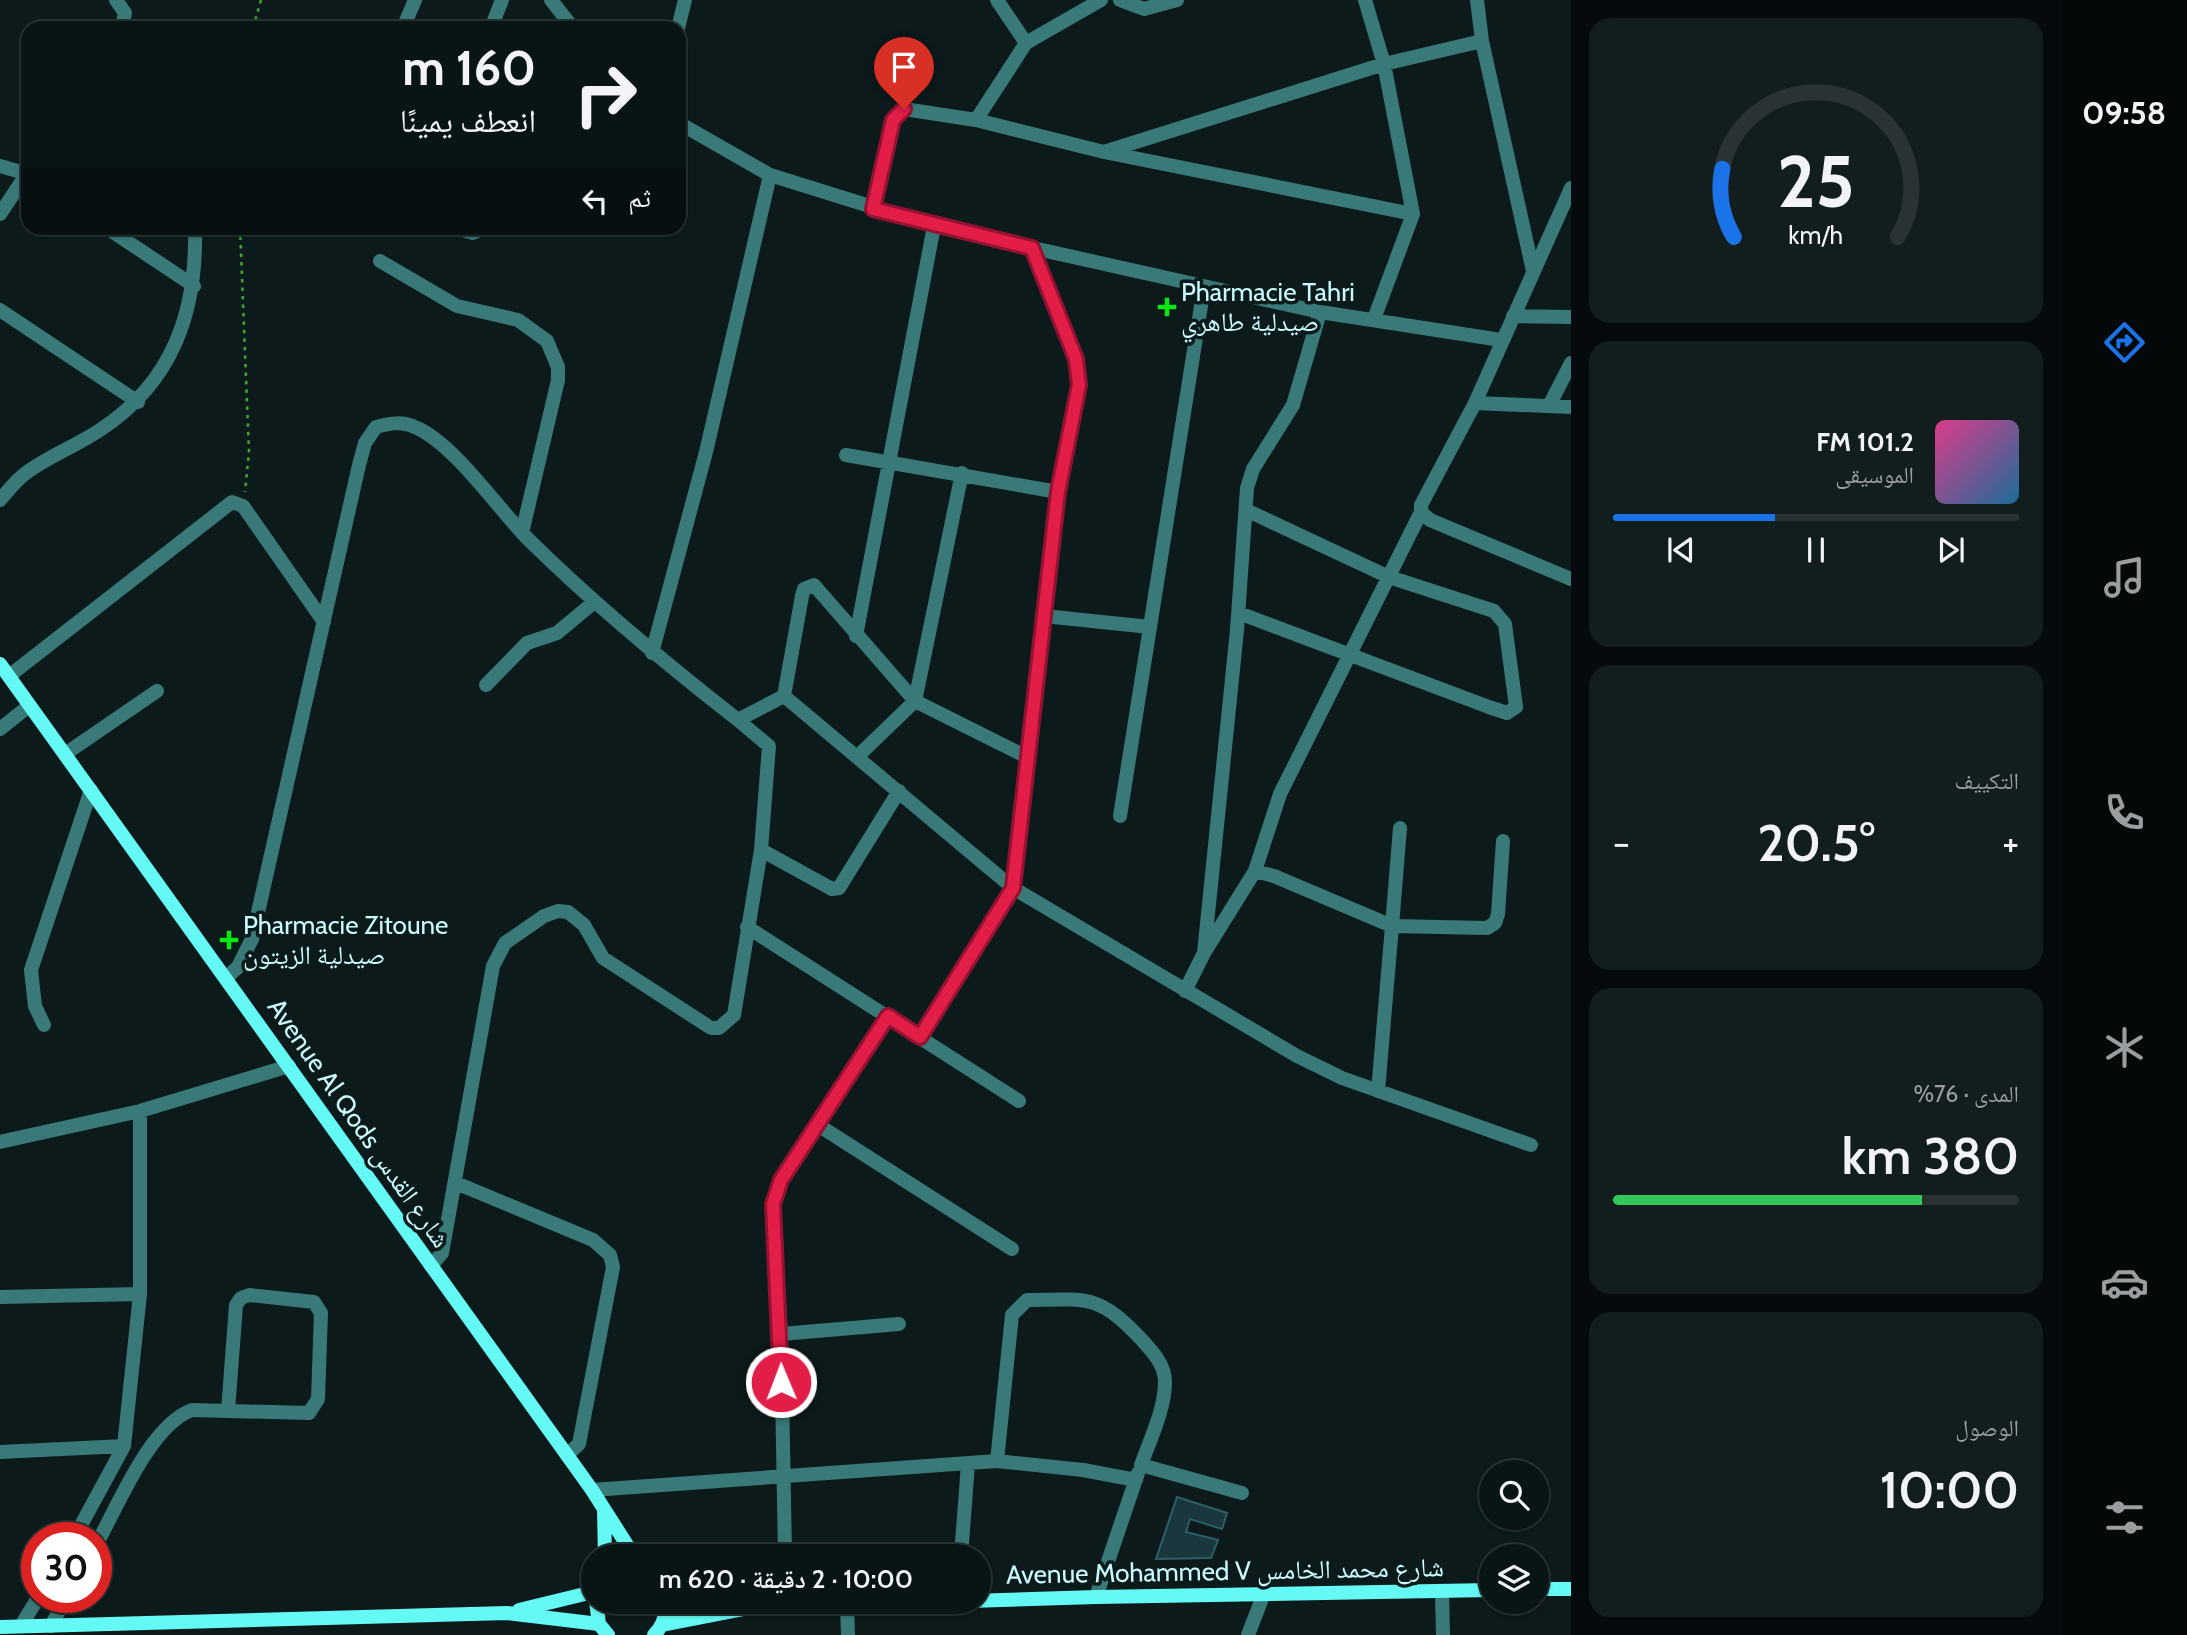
<!DOCTYPE html>
<html lang="ar">
<meta charset="utf-8">
<style>
body{margin:0;font-family:Cabin,"Noto Naskh Arabic",sans-serif;background:#121d1e;color:#f1f3f6;direction:rtl;height:100vh;display:flex;flex-direction:column;font-size:26px;white-space:nowrap}
*{box-sizing:border-box;margin:0}
p{font-size:23px;color:#999ea0}
.icon{flex:none;width:38px;height:38px;fill:none;stroke:currentColor;stroke-width:2;stroke-linecap:round;stroke-linejoin:round}
.map{position:relative;flex:1;overflow:hidden;direction:ltr}
.panel{display:flex;flex-direction:column;gap:18px;padding:18px;background:#050b0c;width:490px}
.panel>*{flex:none}
.hud{position:absolute;left:21px;top:21px;width:665px;height:214px;border-radius:21px;box-shadow:0 2px 5px #0004,0 0 0 2px #293334;direction:rtl;background:#091415;color:#f1f3f6;overflow:hidden}
.buttons{position:absolute;left:1479px;top:1460px;display:grid;gap:14px}
.buttons a{display:grid;place-items:center;width:70px;height:70px;border-radius:50%;background:#091415;box-shadow:0 2px 5px #0004,0 0 0 2px #293334;font-size:35px}
.speed{position:absolute;left:21px;top:1522px;display:flex;gap:14px;font-size:35px;font-weight:700;text-align:center}
.speed>*{display:grid;place-content:center;width:91px;height:91px;border-radius:50%;background:#091415;box-shadow:0 2px 5px #0004,0 0 0 2px #293334;line-height:1}
.speed .limit{border:10px solid #d22;background:#fff;color:#111}
.pin{position:absolute;display:grid;place-items:center;width:60px;height:60px;color:#fff;margin:-72px -30px;border-radius:50% 50% 50% 0;rotate:-45deg;box-shadow:0 0 7px #0007}
.pin .icon{rotate:45deg}
.me{position:absolute;width:77px;margin:-38px;rotate:359deg;stroke-linejoin:round;filter:drop-shadow(0 0 5px #0008)}
.turn{display:flex;align-items:center;gap:24px;height:147px;padding:0 35px;font-size:32px}
.turn .icon{width:91px;height:91px;stroke-width:2.5}
.turn b{display:block;font-size:49px;line-height:60px}
.then{display:flex;align-items:center;height:66px;padding:0 35px;background:#0003;gap:14px;font-size:26px}
.big{font-size:52px;font-weight:600;line-height:1.1}
.panel .card{flex:1;display:flex;flex-direction:column;justify-content:center;gap:10px;min-width:0;padding:0 24px;border-radius:21px;background:#121d1e}
.panel .dial{align-items:center;gap:0}
.dial svg{height:182px;overflow:visible;fill:none;stroke:#293334;stroke-width:7;stroke-linecap:round;text-anchor:middle}
.dial text{fill:#f1f3f6;stroke:none}
.song{display:flex;align-items:center;gap:21px}
.cover{width:84px;height:84px;border-radius:10px;background:linear-gradient(135deg,hsl(330 70% 55%),hsl(200 70% 35%))}
.played{height:7px;border-radius:4px;background:linear-gradient(90deg,#1a73e8 40%,#293334 40%)}
.keys{display:flex;justify-content:space-around;direction:ltr}
.heat{display:flex;justify-content:space-between;align-items:center;font-size:38px;direction:ltr}
.charge{height:10px;border-radius:5px;background:linear-gradient(90deg,#34c759 76%,#293334 0)}
.trip{position:absolute;left:581px;top:1544px;width:410px;height:70px;border-radius:35px;background:#091415;box-shadow:0 2px 5px #0004,0 0 0 2px #293334;font-weight:600;line-height:70px;text-align:center;direction:rtl}
main{display:flex;flex:1;min-height:0}
.menu{display:flex;flex-direction:column;width:126px;justify-content:space-around;align-items:center;background:#040808;color:#999ea0}
.menu .icon{width:49px;height:49px}
.menu .active{color:#1a73e8}
.menu b{font-size:32px;color:#f1f3f6}
.map>svg:first-child{display:block}
.building{fill:#19373c;stroke:#2c5f67;stroke-width:2}
.lines{fill:none;stroke-linecap:round;stroke-linejoin:round}
.path{stroke:#3fa932;stroke-width:2.5;stroke-dasharray:3.5 5;stroke-linecap:butt}
.street{stroke:#397978;stroke-width:14}
.secondary{stroke:#64f9f4;stroke-width:14}
.route-casing{stroke:#92132f;stroke-width:18}
.route{stroke:#e11d48;stroke-width:12}
.poi-dot{fill:#0ae813;stroke:#0c1a1c;stroke-width:2.5}
.labels{text-anchor:middle;dominant-baseline:central;stroke-width:7;stroke-linejoin:round;paint-order:stroke}
.poi-label{font-size:26px;fill:#c9fafd;stroke:#0c1a1c;text-anchor:start}
.street-label{font-size:26px;fill:#c9fafd;stroke:#0c1a1c}
</style>
<main>
<nav class="menu">
<b>09:58</b>
<svg class="icon active" aria-label="directions" viewBox="0 0 24 24"><path d="M12 3l9 9-9 9-9-9zM9 14v-3h6M13 9l2 2-2 2"/></svg>
<svg class="icon" aria-label="music" viewBox="0 0 24 24"><path d="M9 18V5l10-2v13"/><circle cx="6" cy="18" r="3"/><circle cx="16" cy="16" r="3"/></svg>
<svg class="icon" aria-label="phone" viewBox="0 0 24 24"><path d="M5 4h4l2 5-3 2q2 4 5 5l2-3 5 2v4C11 20 4 13 5 4z"/></svg>
<svg class="icon" aria-label="climate" viewBox="0 0 24 24"><path d="M12 3v18M4 7l16 10M4 17L20 7"/></svg>
<svg class="icon" aria-label="car" viewBox="0 0 24 24"><path d="M5 17H2v-5l4-1 3-4h7l3 4 3 1v5h-3M9 17h6M6 11h13"/><circle cx="7" cy="17" r="2"/><circle cx="17" cy="17" r="2"/></svg>
<svg class="icon" aria-label="filters" viewBox="0 0 24 24"><path d="M4 7h16M4 17h16"/><circle cx="9" cy="7" r="2"/><circle cx="15" cy="17" r="2"/></svg>
</nav>
<section class="panel">
<div class="card dial"><svg viewBox="0 0 100 80">
<path d="M14 69A42 42 0 1 1 86 69"/>
<path d="M14 69A42 42 0 0 1 9 39" stroke="#1a73e8"/>
<text x="50" y="56" font-size="32" font-weight="700">25</text>
<text x="50" y="72" font-size="11">km/h</text>
</svg></div>
<div class="card">
<div class="song"><i class="cover"></i><div><b>101.2 FM</b><p>الموسيقى</p></div></div>
<div class="played"></div>
<div class="keys"><svg class="icon" aria-label="previous" viewBox="0 0 24 24"><path d="M18 5L8 12l10 7zM5 5v14"/></svg><svg class="icon" aria-label="pause" viewBox="0 0 24 24"><path d="M8 5v14M16 5v14"/></svg><svg class="icon" aria-label="next" viewBox="0 0 24 24"><path d="M6 5l10 7-10 7zM19 5v14"/></svg></div>
</div>
<div class="card"><p>التكييف</p>
<div class="heat"><a>−</a><b class="big">20.5°</b><a>+</a></div>
</div>
<div class="card"><p>المدى · 76%</p><b class="big">380 km</b><div class="charge"></div></div>
<div class="card"><p>الوصول</p><b class="big">10:00</b></div>
</section>
<div class="map">
<svg width="1571" height="1635" viewBox="0 0 1571 1635">
<rect width="100%" height="100%" fill="#0c1a1c"/>
<path class="building" d="M1177 1497 1227 1513 1222 1529 1190 1519 1186 1532 1218 1540 1211 1558 1156 1559Z"/>
<g class="lines">
<path class="path" d="M253 28 261 0
M240 228 249 452 245 492"/>
<path class="street" d="M116 0 125 13 122 28
M551 0 573 28
M997 0 1026 43
M1120 0 1144 9 1177 0
M1365 0 1384 64 1413 214 1374 319
M1477 0 1482 41 1533 271
M403 28 415 0
M491 28 502 0
M678 28 685 0
M976 120 1026 43 1101 0
M679 123 770 175 934 226 1320 312 1501 340
M1107 151 1384 64 1482 41
M0 166 28 174
M873 210 893 120 904 109 976 120 1104 152 1413 214
M0 214 28 172
M107 228 194 286
M456 228 473 233 484 228
M380 261 457 306 518 320 547 341 558 367V380L522 533
M0 310 138 402
M1513 316 1571 317
M1475 403 1571 188
M1549 406 1571 363
M1571 407 1475 403 1421 505V512L1430 520 1571 579
M846 455 1058 492
M0 500C8 491 16 480 26 473 49 456 76 446 100 430 173 382 197 312 195 228
M1239 613 1489 707 1507 713 1516 707 1505 624 1494 611 1389 577 1246 510
M1044 616 1150 627
M856 636 934 226
M652 653 706 452 770 175
M9 676 232 502 243 506 324 622
M486 685 527 643 557 633 593 603
M784 696 1013 888 1297 1056 1342 1078 1531 1145
M784 696 802 596 804 589 814 585 915 701 1027 757
M0 729 29 706
M65 754 157 691
M858 756 915 701 962 473
M1120 816 1204 287
M761 850 832 889 839 888 899 791
M1255 871 1280 794 1421 512
M747 927 1019 1101
M1204 953 1237 630 1247 488 1253 469 1293 405 1320 312
M226 978 238 967 252 939 359 465 365 443 376 427C390 423 403 421 417 428 455 445 498 509 529 540 595 605 665 663 738 720L784 696
M1185 991 1204 953 1255 871 1274 876 1392 926 1400 828
M44 1025 35 1006 31 970 91 790
M920 1037 1013 888 1058 492 1078 385 1076 359 1032 248
M1378 1091 1392 926 1487 928 1495 923 1498 914 1503 841
M818 1125 1012 1249
M0 1142 140 1111 289 1066
M456 1183 593 1240 610 1255 613 1267 579 1444 567 1455
M431 1266 442 1253 493 966 505 943 544 916 558 911 568 912 584 925 603 958 711 1028H719L734 1015 761 850 769 746 738 720
M0 1297 140 1294
M781 1334 899 1324
M0 1452 124 1446
M997 1461 1012 1315 1027 1300C1088 1299 1099 1294 1142 1340 1153 1352 1165 1365 1165 1382 1165 1409 1150 1440 1141 1465L1242 1493
M592 1490 997 1461 1083 1470 1136 1480
M74 1538 124 1446 140 1294V1111
M96 1545C118 1506 150 1425 192 1410L309 1413 318 1399 321 1313 314 1302 249 1295 241 1298 236 1305 228 1411
M785 1556 781 1334 773 1204 781 1180 889 1016
M961 1556 968 1464
M1442 1591 1443 1635
M1096 1597 1138 1473
M847 1606 848 1635
M22 1624 38 1598
M51 1626 66 1598
M1248 1635 1263 1596"/>
<path class="secondary" d="M0 664 592 1490 634 1556
M604 1510 605 1556
M1536 1589H1571
M596 1601 599 1624 608 1635
M706 1601 738 1606
M519 1610 593 1592
M662 1625 749 1608 1096 1597 1491 1590
M0 1627 507 1613 599 1624
M654 1635C663 1626 667 1614 665 1601"/>
</g>
<g class="lines">
<defs>
<path id="route" d="M781 1382 773 1204 781 1180 888 1016 920 1037 1013 888 1058 492 1079 385 1076 359 1032 248 873 209 893 120 904 109"/>
</defs>
<use href="#route" class="route-casing"/>
<use href="#route" class="route"/>
</g>
<g class="poi-dot">
<path d="M1163.5 296.5h7v7h7v7h-7v7h-7v-7h-7v-7h7z"/>
<path d="M225.5 929.5h7v7h7v7h-7v7h-7v-7h-7v-7h7z"/>
</g>
<g class="labels">
<g class="poi-label">
<text x="1181" y="292">Pharmacie Tahri<tspan x="1181" dy="30">صيدلية طاهري</tspan></text>
<text x="243" y="925">Pharmacie Zitoune<tspan x="243" dy="30">صيدلية الزيتون</tspan></text>
</g>
<g class="street-label">
<text transform="translate(359 1123) rotate(55)">Avenue Al Qods شارع القدس</text>
<text transform="translate(1225 1571) rotate(-1)">Avenue Mohammed V شارع محمد الخامس</text>
</g>
</g>
</svg>
<div class="buttons">
<a><svg class="icon" aria-label="search" viewBox="0 0 24 24"><circle cx="10" cy="10" r="6"/><path d="M15 15l6 6"/></svg></a>
<a><svg class="icon" aria-label="layers" viewBox="0 0 24 24"><path d="M12 4l9 5-9 5-9-5zM3 14l9 5 9-5"/></svg></a>
</div>
<div class="speed"><div class="limit">30</div></div>
<div class="pin" style="left:904px;top:109px;background:#d93025"><svg class="icon" aria-label="arrive" viewBox="0 0 24 24"><path d="M6 21V4h12l-3 4 3 4H6"/></svg></div>
<svg class="me" style="left:781px;top:1382px" viewBox="-20 -20 40 40"><circle r="17" fill="#e11d48" stroke="#fff" stroke-width="3"/><path d="M0-11L8 9 0 5-8 9z" fill="#fff"/></svg>
<div class="trip">10:00 · 2 دقيقة · 620 m</div>
<div class="hud">
<div class="turn"><svg class="icon" aria-label="right" viewBox="0 0 24 24"><path d="M7 20v-9h11M14 6l5 5-5 5"/></svg><div><b>160 m</b>انعطف يمينًا</div></div>
<div class="then">ثم<svg class="icon" aria-label="left" viewBox="0 0 24 24"><path d="M17 20v-9H6M10 6l-5 5 5 5"/></svg></div>
</div>
</div>
</main>
